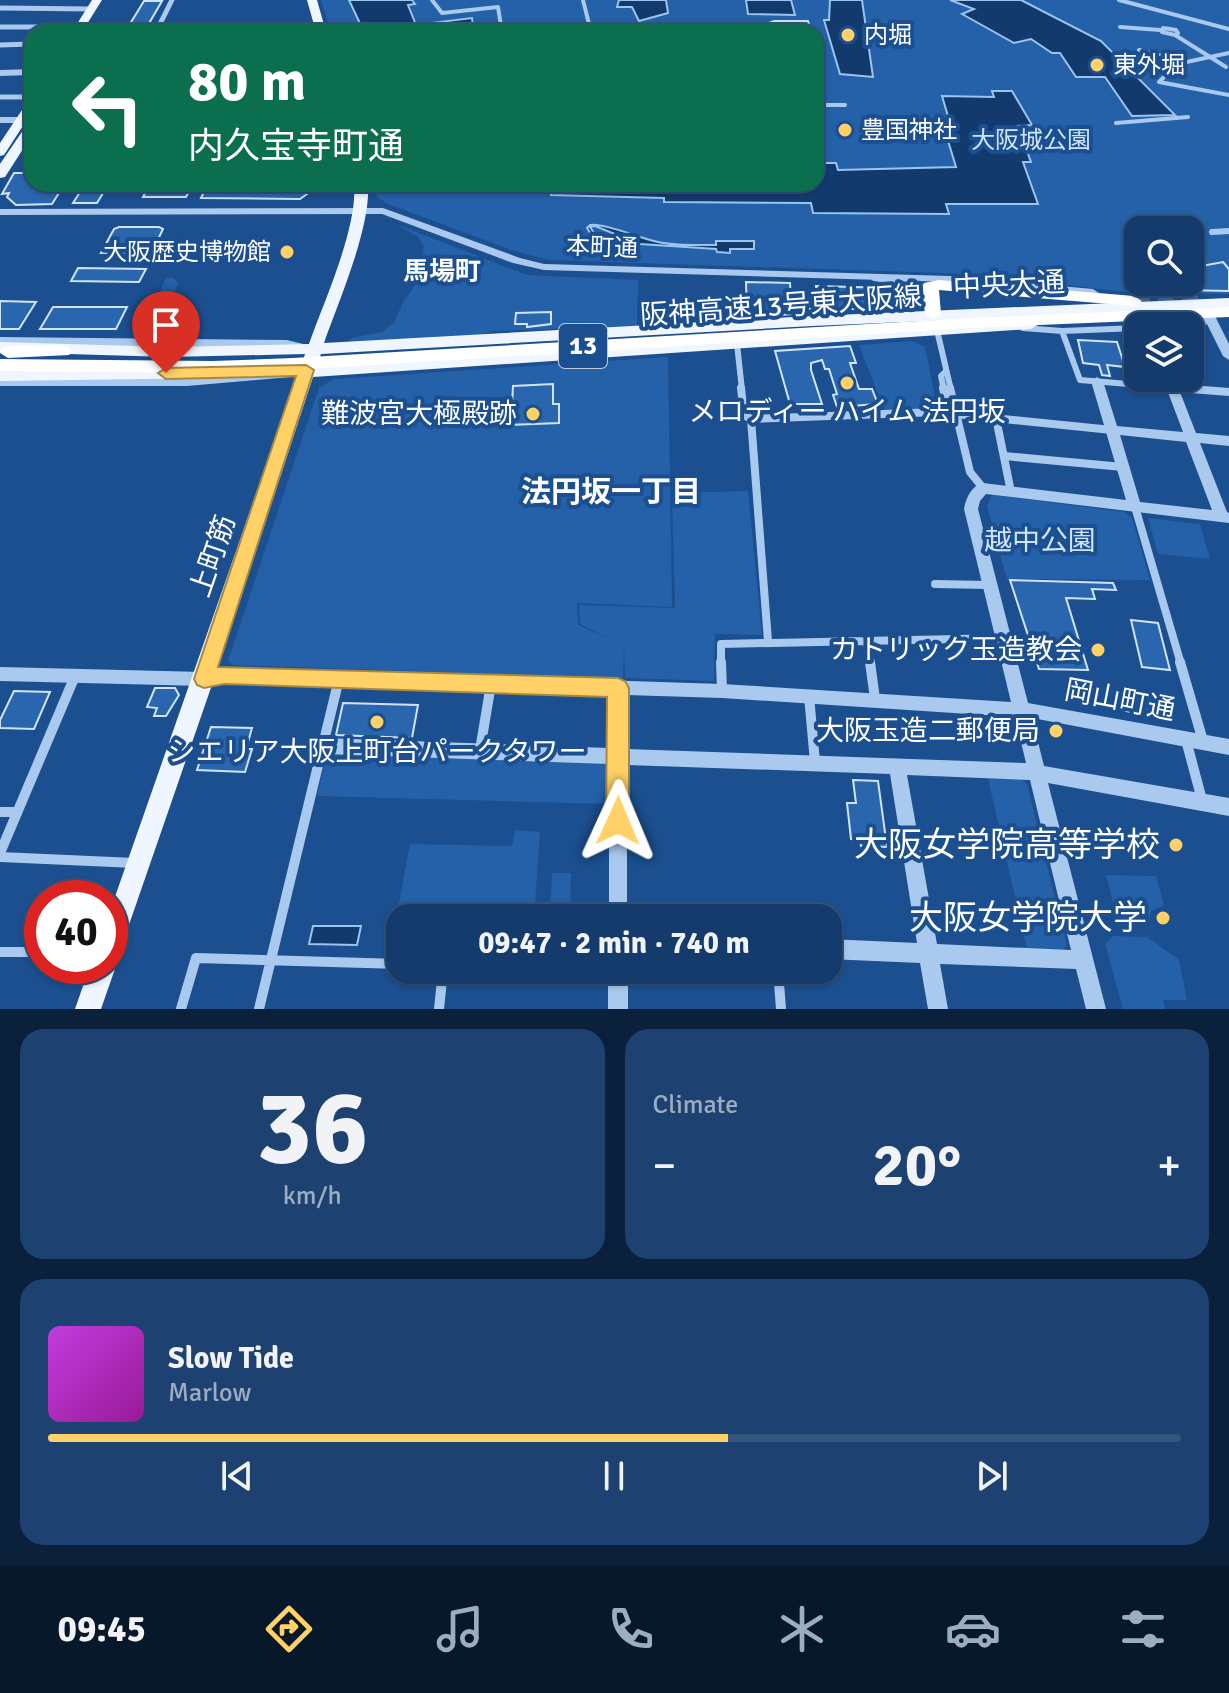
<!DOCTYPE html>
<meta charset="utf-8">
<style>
body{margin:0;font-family:Signika,"Noto Sans JP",sans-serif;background:#1d4271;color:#f1f3f6;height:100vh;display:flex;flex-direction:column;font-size:30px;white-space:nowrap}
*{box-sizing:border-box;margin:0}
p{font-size:26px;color:#9dadc1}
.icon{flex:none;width:44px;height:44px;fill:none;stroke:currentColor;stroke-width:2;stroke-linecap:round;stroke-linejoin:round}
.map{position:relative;height:1009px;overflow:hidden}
.panel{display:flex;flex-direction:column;gap:20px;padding:20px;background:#0b203b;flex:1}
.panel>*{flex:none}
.guide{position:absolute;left:24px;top:24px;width:800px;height:168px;border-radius:24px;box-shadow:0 2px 6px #0004,0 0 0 2px #33557e;background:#0b6e4f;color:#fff;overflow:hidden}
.tools{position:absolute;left:1124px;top:216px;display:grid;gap:16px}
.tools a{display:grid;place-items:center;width:80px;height:80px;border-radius:16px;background:#143b6b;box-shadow:0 2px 6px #0004,0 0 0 2px #33557e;font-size:40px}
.speed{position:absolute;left:24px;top:880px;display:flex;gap:16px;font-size:40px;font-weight:700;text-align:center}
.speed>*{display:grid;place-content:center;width:104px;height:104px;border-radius:50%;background:#143b6b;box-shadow:0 2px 6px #0004,0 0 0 2px #33557e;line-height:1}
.speed .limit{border:12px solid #d22;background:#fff;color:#111}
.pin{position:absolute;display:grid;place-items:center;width:68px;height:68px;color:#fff;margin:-82px -34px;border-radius:50% 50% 50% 0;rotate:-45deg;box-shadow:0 0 8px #0007}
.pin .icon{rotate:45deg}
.me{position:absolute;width:88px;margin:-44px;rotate:1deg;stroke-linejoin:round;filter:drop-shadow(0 0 6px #0008)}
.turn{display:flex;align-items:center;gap:28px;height:168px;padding:0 32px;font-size:36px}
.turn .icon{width:104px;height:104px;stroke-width:2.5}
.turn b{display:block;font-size:56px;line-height:68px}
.big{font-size:60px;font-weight:700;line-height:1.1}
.panel .tile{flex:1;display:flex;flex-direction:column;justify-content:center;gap:12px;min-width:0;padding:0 28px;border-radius:24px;background:#1d4271}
.panel .dial{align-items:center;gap:0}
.dial b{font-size:104px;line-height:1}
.song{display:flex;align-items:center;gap:24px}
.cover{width:96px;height:96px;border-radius:12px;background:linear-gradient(135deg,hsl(290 70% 55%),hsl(300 70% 35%))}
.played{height:8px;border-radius:4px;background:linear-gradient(90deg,#ffd166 60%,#33557e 60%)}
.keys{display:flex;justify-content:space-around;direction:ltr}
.heat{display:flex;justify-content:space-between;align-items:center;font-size:44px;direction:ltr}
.panel .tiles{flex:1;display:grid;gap:20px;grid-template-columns:1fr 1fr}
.tile:last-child{grid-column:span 2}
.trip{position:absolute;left:386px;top:904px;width:456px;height:80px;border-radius:24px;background:#143b6b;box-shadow:0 2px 6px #0004,0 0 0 2px #33557e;font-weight:700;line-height:80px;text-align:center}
.tab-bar{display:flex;height:128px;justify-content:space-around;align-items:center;background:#08182b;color:#9dadc1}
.tab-bar .icon{width:56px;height:56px}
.tab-bar .on{color:#ffd166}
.tab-bar b{font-size:36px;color:#f1f3f6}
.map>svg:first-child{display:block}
.green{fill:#2461a8;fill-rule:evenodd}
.water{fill:#123a6d;stroke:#9cc4f0;stroke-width:2}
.building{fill:#2a66ad;stroke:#cfe3fa;stroke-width:2}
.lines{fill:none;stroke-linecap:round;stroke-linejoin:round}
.motorway-tunnel{stroke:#3d69a0;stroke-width:16;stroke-dasharray:16 8;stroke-linecap:butt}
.pedestrian-far1{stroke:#a9c9ee;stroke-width:4}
.pedestrian{stroke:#a9c9ee;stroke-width:6}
.minor-far3{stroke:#a9c9ee;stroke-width:5}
.minor-far2{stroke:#a9c9ee;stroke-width:6}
.minor-far1{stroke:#a9c9ee;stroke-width:8}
.minor{stroke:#a9c9ee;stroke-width:10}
.tertiary{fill:#a9c9ee;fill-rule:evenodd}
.primary{fill:#f0f6ff;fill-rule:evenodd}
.motorway{fill:#fff;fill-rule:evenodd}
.route{fill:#ffd166;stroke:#a68842;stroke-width:2}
.poi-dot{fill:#ffd166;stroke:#1b4f8f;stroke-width:3}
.labels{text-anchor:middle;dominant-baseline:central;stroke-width:8;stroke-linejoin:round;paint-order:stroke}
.far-poi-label{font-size:24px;fill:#fff;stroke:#1b4f8f;text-anchor:start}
.far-park-label{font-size:24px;fill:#cfe3fa;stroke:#1b4f8f}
.far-street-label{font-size:24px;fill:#fff;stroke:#1b4f8f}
.far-neighbourhood-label{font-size:26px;font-weight:bold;fill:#fff;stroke:#1b4f8f}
.shield{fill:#1b4f8f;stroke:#bbcadd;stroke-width:2}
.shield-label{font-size:26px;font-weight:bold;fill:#fff}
.street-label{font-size:28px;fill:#fff;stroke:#1b4f8f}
.poi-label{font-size:28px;fill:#fff;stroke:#1b4f8f;text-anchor:end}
.park-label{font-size:28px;fill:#cfe3fa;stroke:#1b4f8f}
.neighbourhood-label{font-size:30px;font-weight:bold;fill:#fff;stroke:#1b4f8f}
.near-poi-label{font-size:34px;fill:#fff;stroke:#1b4f8f;text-anchor:end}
</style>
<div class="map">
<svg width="1229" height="1009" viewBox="0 0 1229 1009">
<rect width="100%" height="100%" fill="#1b4f8f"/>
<path class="green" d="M321 0H1229V294L1135 293 971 274 549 260 514 251 388 204 377 197 374 184H816V32H331ZM1138 230H1190V282H1138Z
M396 224 527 275 638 280 637 326 493 331 481 335 345 344 352 338 382 332 394 323 403 302 419 280V266L427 261 422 256 424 246 418 237Z
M166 278H174L178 283 169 310 198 311 191 329H154L167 299 157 298Z
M891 287 920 288 925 307 897 311Z
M913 341 925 347 937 407 885 412 859 345Z
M668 357 672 607 577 603 578 625 610 639 580 624 579 605 675 608 672 493 748 491 762 635 715 634 714 681 625 678 624 645 623 678 233 665 228 661 319 388 334 379Z
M992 495 1124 512 1132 518 1150 580 1007 579 987 506Z
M1148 518 1200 524 1210 559 1158 554Z
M332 754 603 763 609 770V804L317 796 326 758Z
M988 779H1021L1027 784 1067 946 1062 951 1027 949Z
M515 830 540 832 534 918 397 914 410 844 512 846Z
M552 873H571L570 918H550Z
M1106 875 1156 876 1164 905 1151 911 1149 923 1119 925Z
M1113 936 1147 937 1179 960 1187 1000H1163L1165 1009H1123L1105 943Z"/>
<path class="water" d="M349 0H412L415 4 408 5 416 25 472 18 474 32H364Z
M619 0H666L668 13 639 21 632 7H617Z
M746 0H791L795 15 748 14Z
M830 0H862L873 77 840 74 824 20H829Z
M950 0H1021L1101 41 1175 115 1132 116 1105 77H1076L1060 53H1052L1031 39 1014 43 962 14 974 9Z
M992 91H1012L1032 125 1017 126 1031 162H1023L1038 204H946L949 214 813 213 811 203 664 202V198L551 195 550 190 458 192 459 184H816V163H836L838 170 956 167 946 134 953 133 942 96 994 97Z
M590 225C605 223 639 238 658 242 676 246 697 245 716 245V241H754V249H730V253L717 252 716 249 640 244 595 226 590 227 596 236 589 241 592 236 587 228Z
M313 926H361L357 945 309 944Z"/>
<path class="building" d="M144 1H162L144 32H125Z
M774 21H808L811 31 778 32 772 30 769 23Z
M14 173H32V185H64L52 204 16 205 7 197 9 193 2 194Z
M150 184H193L186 197H143Z
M208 184H296L307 194 300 199 201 198Z
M108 185 97 203H73L84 186Z
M119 227H159L163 229 152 252 101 253 114 229Z
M1223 262 1229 269V291L1182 290 1167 283 1190 282V268Z
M78 268 146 269 139 282 71 281Z
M746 282 790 283 791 298 817 297 816 286 891 288 896 309H793V314L747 317Z
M0 301 36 302 19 329H0Z
M53 307H127L116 329H40Z
M551 312V324L527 327V324H515L516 313Z
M1078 340 1117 342 1125 367 1107 365 1110 376 1102 375 1099 365 1083 363Z
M850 346 856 363H850L859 389H872L878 404 837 407 833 395 837 394 829 369H825L822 360 811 363V370L822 404H790L775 351Z
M553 384V404H559V423L506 425V406H512L513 386Z
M1010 580 1113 583 1116 590 1092 589 1095 599 1066 598 1088 670 1039 669Z
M1131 620 1158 623 1170 670 1142 667Z
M155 688H175L179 695 166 716H154L157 708 147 707Z
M14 691 50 692 34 729 0 728V720Z
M1107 697 1152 702 1155 716 1108 708Z
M343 703 418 705 412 738 336 735Z
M211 727 252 728 246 749H252L245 772 197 770Z
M853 780 878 781 887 847 861 846 860 840 851 839 847 803H856Z"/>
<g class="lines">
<path class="motorway-tunnel" d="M1134 301 1202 300"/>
<path class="pedestrian-far1" d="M432 0 442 13 498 7 502 32
M583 0 591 32
M1119 0 1229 29
M1120 27 1160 30
M1163 28 1162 32 1175 35 1226 67
M1163 28 1176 30 1178 33 1175 35
M1139 50 1183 62
M1229 53 1177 64 1159 82 1229 95
M816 105H845
M1116 123 1188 117"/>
<path class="pedestrian" d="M1212 232 1229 231"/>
<path class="minor-far3" d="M0 8 91 9
M0 27H93
M156 32 172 0
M0 45 32 44
M0 97H32"/>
<path class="minor-far2" d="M874 278 919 284 926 294
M936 326 951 390
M1182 326 1203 324 1209 316
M1023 328 1062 331 1138 328
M1062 331 1080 380 1202 390
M737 344 742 390
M944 390 941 376 946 371"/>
<path class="minor-far1" d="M741 388 744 415 751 419 768 641
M950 388 970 472 983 488
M1178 388 1229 392
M955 414 1112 430
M996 418 1011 492
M751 419 938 412 946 403 943 388
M1004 456 1123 467
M1135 507 1181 664
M935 584 990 585
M867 640 870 664
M721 664V644L1003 638"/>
<path class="minor" d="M721 662 722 691
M870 662 875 699
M1180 662 1203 741
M809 696 815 762
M1186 740 1202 800
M480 750 491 684
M0 812H17
M0 853 75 676
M0 857 135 863
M0 952H42
M778 970 781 1009
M181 1009 196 958 400 964
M259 1009 339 679
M439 1009 443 970"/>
<path class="tertiary" d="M32 69V75L0 76V70Z
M0 117H21L26 120 21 123H0Z
M383 208 520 258 544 264 950 276 1093 289 1099 293 1093 297 950 282 544 270 513 263 382 214 0 215V209Z
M1203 300 1209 304 1229 344V360L1223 356 1197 304Z
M0 337 287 340 311 346 313 349 307 353 287 348 0 345Z
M286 370 290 371 292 374 290 377 187 386H0V378H187Z
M1097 377 1103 381 1117 426 1183 432 1166 387 1172 383 1178 387 1196 433 1229 436V446L1200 443 1227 512 1229 513V523L986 494 980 501 978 509 1028 703 1229 739V755L1032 718 1044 766 1229 798V816L1048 783 1106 1009H1086L1076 969 940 964 948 1009H928L920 963 828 959V939L917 943 890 774 627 765V918H609V764L324 754 318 752 316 746 318 740 324 738 610 748V695L224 682 204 686 0 681V667L204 672 224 668 722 684 1011 702 964 509C966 498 971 486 983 483L1126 500 1091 381ZM1120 435 1186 442 1212 510 1140 502ZM626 695 722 698 1015 717 1026 763 626 749ZM907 775 1030 780 1071 950 937 944Z
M608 970H628V1009H608Z"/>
<path class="primary" d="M92 0H102L82 32H72Z
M307 0H317L326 32H316Z
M32 99V112L4 155 0 156V143L28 101Z
M32 122V135L5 177 0 178V164L28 123Z
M354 184H368C371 228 339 300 324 343L812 316 1229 298V308L812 326 321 354 317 366 1031 319 1039 324 1031 329 313 377 214 679 122 945 119 954 111 957 116 966 101 1009H75L90 966H110V911L297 377 0 381V371L301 366 305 354 169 357 0 352V342L169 347 309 344C324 301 358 228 354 184Z"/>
<path class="motorway" d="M939 280 1134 296 1142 301 1134 306 939 290 941 314 933 319 925 314 922 287 924 283Z
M1229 307V317L971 328 293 370 213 373 0 371V359L213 361 293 358 971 318Z
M63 345 69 347 72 351 69 355 8 358 0 353 2 348 8 346Z"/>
</g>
<path class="route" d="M306 365 314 370 218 667 618 678 625 681 629 688V821L626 829 618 832 609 829 606 821 607 697 224 684 204 688 197 685 194 679 296 376 166 379 158 373 166 368Z"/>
<g class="poi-dot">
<circle cx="848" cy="35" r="8"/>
<circle cx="1097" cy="65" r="8"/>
<circle cx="845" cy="130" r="8"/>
<circle cx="287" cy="252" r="8"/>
<circle cx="847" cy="383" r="8"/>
<circle cx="533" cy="414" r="8"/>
<circle cx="1098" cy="650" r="8"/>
<circle cx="377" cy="722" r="8"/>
<circle cx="1056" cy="731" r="8"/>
<circle cx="1176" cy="845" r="8"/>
<circle cx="1163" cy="918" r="8"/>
</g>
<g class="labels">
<g class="far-poi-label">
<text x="864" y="35">内堀</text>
<text x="1113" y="65">東外堀</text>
<text x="861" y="130">豊国神社</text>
<text x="271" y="252" text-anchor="end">大阪歴史博物館</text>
</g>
<g class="far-park-label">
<text x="1031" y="140">大阪城公園</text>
</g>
<g class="far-street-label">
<text transform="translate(602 247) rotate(2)">本町通</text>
</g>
<g class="far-neighbourhood-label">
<text x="442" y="272">馬場町</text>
</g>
<rect class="shield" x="559" y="324" width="48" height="44" rx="6"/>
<g class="shield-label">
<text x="583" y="346">13</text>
</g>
<g class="street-label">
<text transform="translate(1009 285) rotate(-3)">中央大通</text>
<text transform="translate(781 306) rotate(-4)">阪神高速13号東大阪線</text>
<text transform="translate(213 556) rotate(-71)">上町筋</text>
<text transform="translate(1120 700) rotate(11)">岡山町通</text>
</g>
<g class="poi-label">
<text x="847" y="412" text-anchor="middle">メロディー ハイム 法円坂</text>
<text x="517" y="414">難波宮大極殿跡</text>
<text x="1082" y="650">カトリック玉造教会</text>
<text x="1040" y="731">大阪玉造二郵便局</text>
<text x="377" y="752" text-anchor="middle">シエリア大阪上町台パークタワー</text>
</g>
<g class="park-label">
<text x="1040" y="541">越中公園</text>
</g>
<g class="neighbourhood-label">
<text x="611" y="492">法円坂一丁目</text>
</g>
<g class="near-poi-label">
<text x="1160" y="845">大阪女学院高等学校</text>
<text x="1147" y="918">大阪女学院大学</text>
</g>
</g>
</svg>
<div class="tools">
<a><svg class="icon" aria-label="search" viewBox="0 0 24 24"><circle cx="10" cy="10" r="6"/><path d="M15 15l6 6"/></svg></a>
<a><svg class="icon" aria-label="layers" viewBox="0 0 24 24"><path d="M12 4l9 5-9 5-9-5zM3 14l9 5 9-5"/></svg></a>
</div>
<div class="speed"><div class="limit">40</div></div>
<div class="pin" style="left:166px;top:373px;background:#d93025"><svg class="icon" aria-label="arrive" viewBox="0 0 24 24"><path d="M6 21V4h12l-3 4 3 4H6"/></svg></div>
<svg class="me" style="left:618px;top:821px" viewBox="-20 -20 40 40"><path d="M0-17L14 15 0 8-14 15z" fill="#ffd166" stroke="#fff" stroke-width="4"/></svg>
<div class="trip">09:47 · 2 min · 740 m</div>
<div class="guide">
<div class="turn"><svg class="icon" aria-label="left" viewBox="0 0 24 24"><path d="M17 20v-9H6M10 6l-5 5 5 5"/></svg><div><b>80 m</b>内久宝寺町通</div></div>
</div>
</div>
<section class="panel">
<div class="tiles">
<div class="tile dial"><b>36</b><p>km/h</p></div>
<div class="tile"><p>Climate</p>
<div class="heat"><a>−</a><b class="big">20°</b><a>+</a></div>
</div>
<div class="tile">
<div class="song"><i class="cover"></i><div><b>Slow Tide</b><p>Marlow</p></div></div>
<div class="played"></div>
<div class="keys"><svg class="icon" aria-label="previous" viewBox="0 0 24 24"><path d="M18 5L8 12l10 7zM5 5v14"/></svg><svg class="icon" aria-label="pause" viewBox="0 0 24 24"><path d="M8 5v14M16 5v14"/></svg><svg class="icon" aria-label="next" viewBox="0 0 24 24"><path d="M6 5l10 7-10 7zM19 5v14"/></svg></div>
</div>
</div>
</section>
<nav class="tab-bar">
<b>09:45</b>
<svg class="icon on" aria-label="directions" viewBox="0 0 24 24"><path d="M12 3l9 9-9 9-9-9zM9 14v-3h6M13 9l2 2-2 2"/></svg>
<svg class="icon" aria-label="music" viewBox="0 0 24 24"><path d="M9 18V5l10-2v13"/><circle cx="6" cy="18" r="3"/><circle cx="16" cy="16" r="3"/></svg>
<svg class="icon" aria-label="phone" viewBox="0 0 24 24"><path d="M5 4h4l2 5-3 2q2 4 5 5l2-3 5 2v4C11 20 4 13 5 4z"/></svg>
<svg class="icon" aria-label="climate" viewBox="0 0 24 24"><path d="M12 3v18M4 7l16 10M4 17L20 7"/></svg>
<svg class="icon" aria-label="car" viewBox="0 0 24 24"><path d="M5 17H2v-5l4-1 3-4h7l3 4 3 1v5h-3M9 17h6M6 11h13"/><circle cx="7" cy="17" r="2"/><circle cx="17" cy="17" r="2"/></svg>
<svg class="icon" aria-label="filters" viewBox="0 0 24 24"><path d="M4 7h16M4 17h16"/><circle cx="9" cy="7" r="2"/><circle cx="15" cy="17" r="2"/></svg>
</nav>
